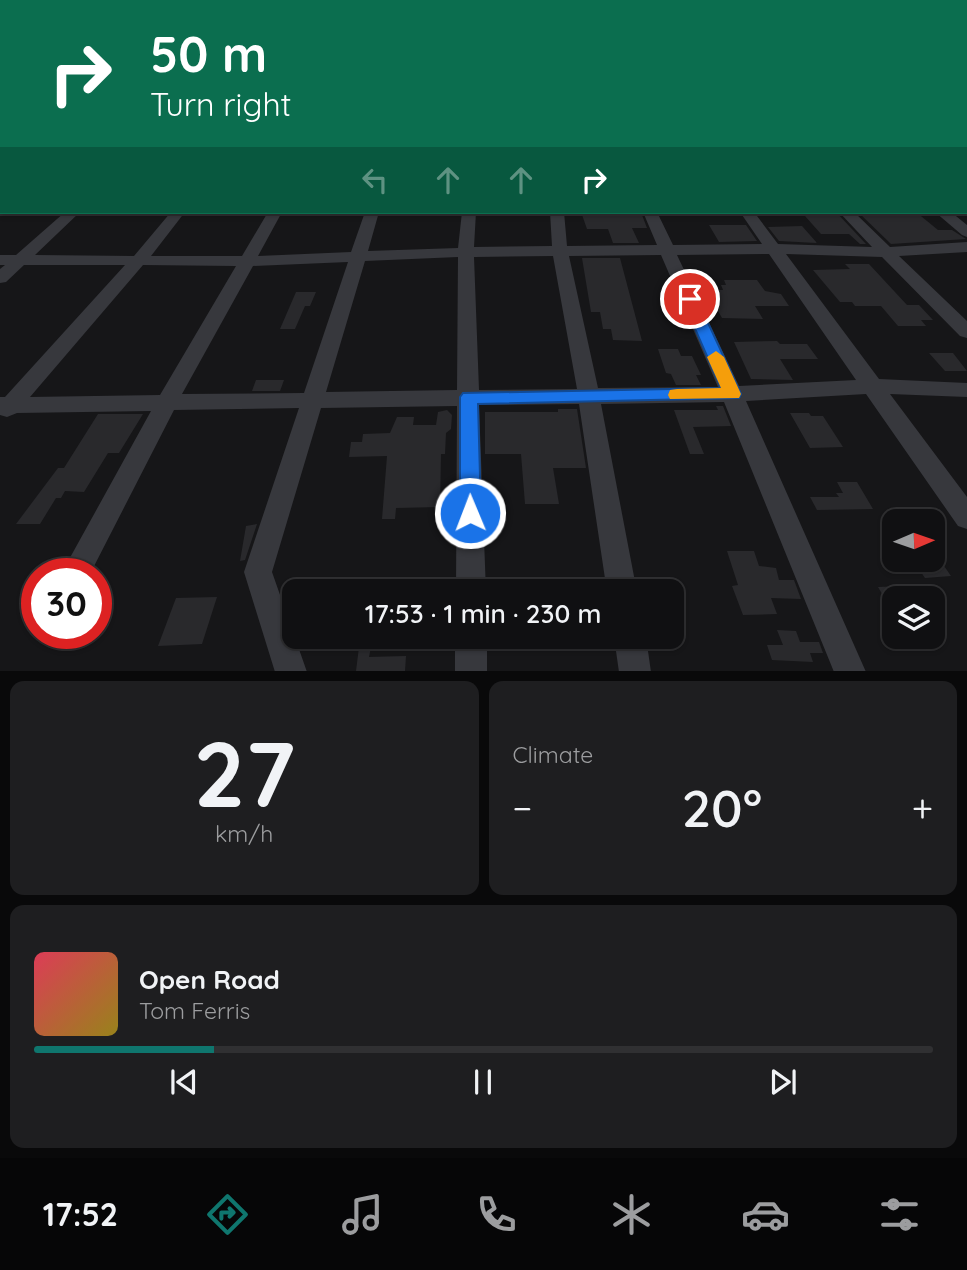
<!DOCTYPE html>
<meta charset="utf-8">
<style>
body{margin:0;font-family:Quicksand,sans-serif;background:#1e1e20;color:#f1f3f6;height:100vh;display:flex;flex-direction:column;font-size:26px;white-space:nowrap}
*{box-sizing:border-box;margin:0}
p{font-size:23px;color:#9c9d9f}
.icon{flex:none;width:38px;height:38px;fill:none;stroke:currentColor;stroke-width:2;stroke-linecap:round;stroke-linejoin:round}
.map{position:relative;height:671px;overflow:hidden}
.side{display:flex;flex-direction:column;gap:10px;padding:10px;background:#09090a;flex:1}
.side>*{flex:none}
.guide{position:absolute;left:0px;top:0px;width:968px;height:214px;box-shadow:0 2px 5px #0004,0 0 0 2px #303032;background:#0b6e4f;color:#fff;overflow:hidden}
.needle{width:46px;rotate:88deg}
.controls{position:absolute;left:882px;top:509px;display:grid;gap:14px}
.controls a{display:grid;place-items:center;width:63px;height:63px;border-radius:14px;background:#101012;box-shadow:0 2px 5px #0004,0 0 0 2px #303032;font-size:35px}
.speed{position:absolute;left:21px;top:558px;display:flex;gap:14px;font-size:35px;font-weight:700;text-align:center}
.speed>*{display:grid;place-content:center;width:91px;height:91px;border-radius:50%;background:#101012;box-shadow:0 2px 5px #0004,0 0 0 2px #303032;line-height:1}
.speed .limit{border:10px solid #d22;background:#fff;color:#111}
.pin{position:absolute;display:grid;place-items:center;width:60px;height:60px;color:#fff;margin:-30px;border:4px solid #fff;border-radius:50%;box-shadow:0 2px 7px #0007}
.me{position:absolute;width:77px;margin:-38px;rotate:359deg;stroke-linejoin:round;filter:drop-shadow(0 0 5px #0008)}
.turn{display:flex;align-items:center;gap:24px;height:147px;padding:0 35px;font-size:32px}
.turn .icon{width:91px;height:91px;stroke-width:2.5}
.turn b{display:block;font-size:49px;line-height:60px}
.lanes{display:flex;align-items:center;height:66px;padding:0 35px;background:#0003;justify-content:center;gap:35px;direction:ltr}
.lanes .off{opacity:.35}
.big{font-size:52px;font-weight:600;line-height:1.1}
.side .tile{flex:1;display:flex;flex-direction:column;justify-content:center;gap:10px;min-width:0;padding:0 24px;border-radius:14px;background:#1e1e20}
.side .dial{align-items:center;gap:0}
.dial b{font-size:91px;line-height:1}
.song{display:flex;align-items:center;gap:21px}
.cover{width:84px;height:84px;border-radius:10px;background:linear-gradient(135deg,hsl(350 70% 55%),hsl(50 70% 35%))}
.played{height:7px;border-radius:4px;background:linear-gradient(90deg,#0f766e 20%,#303032 20%)}
.keys{display:flex;justify-content:space-around;direction:ltr}
.heat{display:flex;justify-content:space-between;align-items:center;font-size:38px;direction:ltr}
.side .tiles{flex:1;display:grid;gap:10px;grid-template-columns:1fr 1fr}
.tile:last-child{grid-column:span 2}
.trip{position:absolute;left:282px;top:579px;width:402px;height:70px;border-radius:14px;background:#101012;box-shadow:0 2px 5px #0004,0 0 0 2px #303032;font-weight:600;line-height:70px;text-align:center}
.dock{display:flex;height:112px;justify-content:space-around;align-items:center;background:#060607;color:#9c9d9f}
.dock .icon{width:49px;height:49px}
.dock .active{color:#0f766e}
.dock b{font-size:32px;color:#f1f3f6}
.map>svg:first-child{display:block}
.building{fill:#29292c}
.lines{fill:none;stroke-linecap:round;stroke-linejoin:round}
.minor{fill:#37383d;fill-rule:evenodd}
.major{fill:#53545c;fill-rule:evenodd}
.route{fill:#1a73e8;stroke:#114b97;stroke-width:2}
.slow{fill:#f59e0b}
</style>
<div class="map">
<svg width="967" height="672" viewBox="0 0 967 672">
<rect width="100%" height="100%" fill="#161618"/>
<path class="building" d="M581 212H624L626 215H642L647 228H632L639 243H613L608 229H587Z
M819 212H836L866 244H860L849 234H821L805 216H823Z
M858 212H916L938 230H952L966 239 891 244Z
M709 225H746L757 241 719 242Z
M802 226 817 243 779 241 768 227Z
M582 258H620L642 341 613 340 611 329H603L600 312H591Z
M845 264H869L907 305H919L933 320H921L926 326H898L881 306H855L852 302H840L813 270 850 269Z
M724 280H757L765 291 781 294 789 306H755L763 319 722 318 706 290H723L721 285H726Z
M296 292H316L310 306H305L295 329H280Z
M777 341 780 344H807L818 359H780L793 380 751 379 734 342Z
M658 349H678L681 356H692L701 375H696L701 385H676L671 374 666 373Z
M929 353H953L967 371H945Z
M256 380H284L280 391H252Z
M716 406H723L731 426 693 427 704 454H690L674 410H718Z
M558 409H577L586 468H553L559 504H525L521 454H485V412H558Z
M447 410 452 415 451 429 446 433 445 454H441L440 507 396 508 395 519H382L387 456 349 457 351 442H362L363 434 390 433 397 417H414L413 425H436L438 412Z
M790 413H809L811 416H823L843 447 810 448Z
M98 414H143L119 453H108L84 492 65 491 61 498H56L40 524H16L58 468H64Z
M837 482H857L873 509 817 510 810 497H839L836 493H843Z
M257 524 245 560 240 561 246 526Z
M727 551H754L759 566 776 568 779 580H794L801 599 771 598 777 614 743 615 732 586 738 585Z
M942 563 951 576 925 578 916 565Z
M903 586 932 588V597L885 599 878 587Z
M217 597 202 644 158 646 176 598Z
M777 630 796 631 800 642H819L823 653H810L813 662 772 660 767 645H783Z
M359 647H371L369 657 406 656 405 671H356Z"/>
<g class="lines">
<path class="minor" d="M0 131H2L0 138Z
M0 183H2L0 193Z
M65 212H80L35 255 134 256 171 212H185L151 256H242L268 212H282L258 256 351 252 365 212H379L368 251 458 248 462 212H476L474 247 552 246 550 212H564L567 246 657 245 643 212H657L673 245 762 244 740 212H754L778 244 872 247 839 212H854L890 247 967 242V252L899 256 967 321V338L960 336 882 257 786 254 879 379 967 383V397L890 394 967 497V529L958 526 866 394 746 401 866 672H834L724 402 601 404 637 592H607L579 404 479 405 486 592H456L457 406 321 408 272 572 307 672H275L244 572 299 408 174 410 90 574H61L151 411 17 413 7 417 0 415V397H5L125 265H24L6 282 0 283V269L5 265H0V255H16ZM769 254 856 380 739 386 677 255ZM661 255 718 387 598 388 569 256ZM553 256 577 389 479 390 474 257ZM458 257 457 390 326 392 365 261ZM348 262 304 393 182 394 253 266ZM143 265 236 266 160 395 30 397Z
M935 212H951L967 225V237L962 235Z
M455 637H487V672H455Z
M614 637H646L651 672H619Z"/>
<path class="major" d="M966 158H967V168H966Z"/>
</g>
<linearGradient id="sky" x2="0" y2="1"><stop stop-color="#0c0c0d"/><stop offset="0.56" stop-color="#363c48"/><stop offset="1" stop-color="#363c48" stop-opacity="0"/></linearGradient>
<rect width="967" height="213" fill="url(#sky)"/>
<path class="route" d="M690 294 697 299 741 394 739 398 478 404 481 513 478 520 470 522 463 520 460 513V397L463 393 721 388 682 299Z"/>
<path class="slow" d="M716 351 724 357 741 394 739 398 670 399 668 395 670 390 677 389 721 388 707 357Z"/>
</svg>
<div class="controls">
<a><svg class="needle" viewBox="-14 -14 28 28"><path d="M0-13l5 13h-10z" fill="#e53935"/><path d="M0 13l5-13h-10z" fill="#9c9d9f"/></svg></a>
<a><svg class="icon" aria-label="layers" viewBox="0 0 24 24"><path d="M12 4l9 5-9 5-9-5zM3 14l9 5 9-5"/></svg></a>
</div>
<div class="speed"><div class="limit">30</div></div>
<div class="pin" style="left:690px;top:299px;background:#d93025"><svg class="icon" aria-label="arrive" viewBox="0 0 24 24"><path d="M6 21V4h12l-3 4 3 4H6"/></svg></div>
<svg class="me" style="left:470px;top:513px" viewBox="-20 -20 40 40"><circle r="17" fill="#1a73e8" stroke="#fff" stroke-width="3"/><path d="M0-11L8 9 0 5-8 9z" fill="#fff"/></svg>
<div class="trip">17:53 · 1 min · 230 m</div>
<div class="guide">
<div class="turn"><svg class="icon" aria-label="right" viewBox="0 0 24 24"><path d="M7 20v-9h11M14 6l5 5-5 5"/></svg><div><b>50 m</b>Turn right</div></div>
<div class="lanes"><svg class="icon off" aria-label="left" viewBox="0 0 24 24"><path d="M17 20v-9H6M10 6l-5 5 5 5"/></svg><svg class="icon off" aria-label="ahead" viewBox="0 0 24 24"><path d="M12 20V5M6 11l6-6 6 6"/></svg><svg class="icon off" aria-label="ahead" viewBox="0 0 24 24"><path d="M12 20V5M6 11l6-6 6 6"/></svg><svg class="icon" aria-label="right" viewBox="0 0 24 24"><path d="M7 20v-9h11M14 6l5 5-5 5"/></svg></div>
</div>
</div>
<section class="side">
<div class="tiles">
<div class="tile dial"><b>27</b><p>km/h</p></div>
<div class="tile"><p>Climate</p>
<div class="heat"><a>−</a><b class="big">20°</b><a>+</a></div>
</div>
<div class="tile">
<div class="song"><i class="cover"></i><div><b>Open Road</b><p>Tom Ferris</p></div></div>
<div class="played"></div>
<div class="keys"><svg class="icon" aria-label="previous" viewBox="0 0 24 24"><path d="M18 5L8 12l10 7zM5 5v14"/></svg><svg class="icon" aria-label="pause" viewBox="0 0 24 24"><path d="M8 5v14M16 5v14"/></svg><svg class="icon" aria-label="next" viewBox="0 0 24 24"><path d="M6 5l10 7-10 7zM19 5v14"/></svg></div>
</div>
</div>
</section>
<nav class="dock">
<b>17:52</b>
<svg class="icon active" aria-label="directions" viewBox="0 0 24 24"><path d="M12 3l9 9-9 9-9-9zM9 14v-3h6M13 9l2 2-2 2"/></svg>
<svg class="icon" aria-label="music" viewBox="0 0 24 24"><path d="M9 18V5l10-2v13"/><circle cx="6" cy="18" r="3"/><circle cx="16" cy="16" r="3"/></svg>
<svg class="icon" aria-label="phone" viewBox="0 0 24 24"><path d="M5 4h4l2 5-3 2q2 4 5 5l2-3 5 2v4C11 20 4 13 5 4z"/></svg>
<svg class="icon" aria-label="climate" viewBox="0 0 24 24"><path d="M12 3v18M4 7l16 10M4 17L20 7"/></svg>
<svg class="icon" aria-label="car" viewBox="0 0 24 24"><path d="M5 17H2v-5l4-1 3-4h7l3 4 3 1v5h-3M9 17h6M6 11h13"/><circle cx="7" cy="17" r="2"/><circle cx="17" cy="17" r="2"/></svg>
<svg class="icon" aria-label="filters" viewBox="0 0 24 24"><path d="M4 7h16M4 17h16"/><circle cx="9" cy="7" r="2"/><circle cx="15" cy="17" r="2"/></svg>
</nav>
